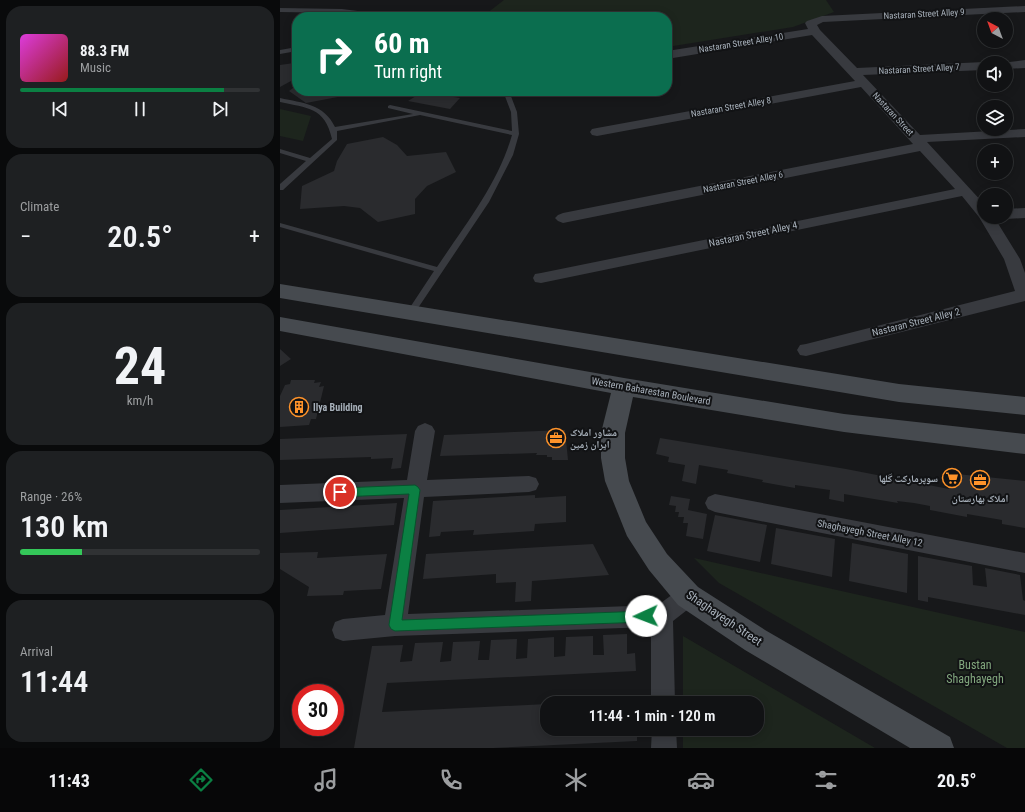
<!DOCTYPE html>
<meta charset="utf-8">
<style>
body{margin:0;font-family:"Roboto Condensed","Noto Naskh Arabic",sans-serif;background:#1e2022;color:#f1f3f6;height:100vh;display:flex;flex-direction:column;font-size:15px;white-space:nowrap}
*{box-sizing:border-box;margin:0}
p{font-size:13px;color:#9c9ea0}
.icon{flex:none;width:22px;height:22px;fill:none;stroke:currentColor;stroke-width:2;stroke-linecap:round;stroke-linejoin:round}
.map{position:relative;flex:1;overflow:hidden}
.details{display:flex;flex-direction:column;gap:6px;padding:6px;background:#090a0b;width:280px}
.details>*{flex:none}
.top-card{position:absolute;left:12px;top:12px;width:380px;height:84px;border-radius:16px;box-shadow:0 2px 10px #0003,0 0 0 1px #303234;background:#0b6e4f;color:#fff;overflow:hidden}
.needle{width:26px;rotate:319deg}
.buttons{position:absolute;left:697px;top:12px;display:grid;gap:8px}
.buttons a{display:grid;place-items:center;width:36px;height:36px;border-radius:50%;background:#111214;box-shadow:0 2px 10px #0003,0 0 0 1px #303234;font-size:20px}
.speed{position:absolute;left:12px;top:684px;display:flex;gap:8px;font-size:20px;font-weight:700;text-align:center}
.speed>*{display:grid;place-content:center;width:52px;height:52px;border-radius:50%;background:#111214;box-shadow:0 2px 10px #0003,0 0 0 1px #303234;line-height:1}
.speed .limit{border:6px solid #d22;background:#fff;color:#111}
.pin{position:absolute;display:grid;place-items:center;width:34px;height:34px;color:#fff;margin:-17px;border:2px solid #fff;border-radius:50%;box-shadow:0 1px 4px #0007}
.me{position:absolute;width:44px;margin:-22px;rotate:268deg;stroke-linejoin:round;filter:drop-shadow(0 0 3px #0008)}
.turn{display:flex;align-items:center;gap:14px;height:84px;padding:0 16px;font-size:18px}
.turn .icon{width:52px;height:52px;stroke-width:2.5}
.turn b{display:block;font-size:28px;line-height:34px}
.big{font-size:30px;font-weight:600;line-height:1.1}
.details .widget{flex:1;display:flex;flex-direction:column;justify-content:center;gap:6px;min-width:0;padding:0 14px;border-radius:16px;background:#1e2022}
.details .dial{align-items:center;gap:0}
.dial b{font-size:52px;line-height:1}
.song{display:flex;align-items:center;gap:12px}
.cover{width:48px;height:48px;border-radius:6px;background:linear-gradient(135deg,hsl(300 70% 55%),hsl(0 70% 35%))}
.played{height:4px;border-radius:2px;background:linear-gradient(90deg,#0b8043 85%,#303234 85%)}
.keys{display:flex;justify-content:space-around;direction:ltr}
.heat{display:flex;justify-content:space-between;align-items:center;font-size:22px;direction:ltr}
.charge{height:6px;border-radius:3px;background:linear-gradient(90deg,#34c759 26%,#303234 0)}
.trip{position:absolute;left:260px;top:696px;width:224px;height:40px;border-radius:16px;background:#111214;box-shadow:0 2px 10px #0003,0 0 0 1px #303234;font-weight:600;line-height:40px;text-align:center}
.tabs{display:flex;height:64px;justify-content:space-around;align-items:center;background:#070708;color:#9c9ea0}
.tabs .icon{width:28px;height:28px}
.tabs .current{color:#0b8043}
.tabs b{font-size:18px;color:#f1f3f6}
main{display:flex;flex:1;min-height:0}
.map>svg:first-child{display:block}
.green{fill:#1d251d}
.building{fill:#2a2b2e}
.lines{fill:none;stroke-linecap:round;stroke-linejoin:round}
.lane{fill:#383a3f;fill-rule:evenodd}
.street{fill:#383a3f;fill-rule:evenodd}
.secondary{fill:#464a4f;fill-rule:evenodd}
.route{fill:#0b8043;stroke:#07532c}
.labels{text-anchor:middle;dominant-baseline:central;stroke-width:4;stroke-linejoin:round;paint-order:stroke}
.far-street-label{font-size:9px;fill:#a8b1bb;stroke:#121315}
.street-label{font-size:10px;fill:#a8b1bb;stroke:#121315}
.poi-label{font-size:10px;font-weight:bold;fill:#a8b1bb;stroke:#121315;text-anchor:start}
.near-street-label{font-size:12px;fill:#a8b1bb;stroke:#121315}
.near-park-label{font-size:12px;fill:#82a77e;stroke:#121315}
</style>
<main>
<section class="details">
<div class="widget">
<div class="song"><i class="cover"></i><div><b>88.3 FM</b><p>Music</p></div></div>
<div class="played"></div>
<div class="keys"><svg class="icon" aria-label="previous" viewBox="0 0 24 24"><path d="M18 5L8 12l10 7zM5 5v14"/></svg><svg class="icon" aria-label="pause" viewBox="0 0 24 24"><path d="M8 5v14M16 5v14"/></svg><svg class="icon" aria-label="next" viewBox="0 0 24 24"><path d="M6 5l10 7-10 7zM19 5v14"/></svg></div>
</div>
<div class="widget"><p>Climate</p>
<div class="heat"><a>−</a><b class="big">20.5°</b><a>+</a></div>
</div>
<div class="widget dial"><b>24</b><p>km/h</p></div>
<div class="widget"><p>Range · 26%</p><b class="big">130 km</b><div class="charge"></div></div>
<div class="widget"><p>Arrival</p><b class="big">11:44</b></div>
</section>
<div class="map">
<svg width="745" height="748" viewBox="0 0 745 748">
<rect width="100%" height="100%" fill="#17181a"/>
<path class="green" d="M224 0H546L554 12 513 27 387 47V17H202Z
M0 109 31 116 23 141 0 136Z
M414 558 745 632V748H727L439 583Z
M403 636 595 748H403V729H477V703H403Z"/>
<path class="building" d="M17 59V83L11 81 0 87V65L14 63Z
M17 85V91H65L63 96 26 103 9 91Z
M144 91H157L155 94 180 98 170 109 128 101Z
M103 137 117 145 127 156 166 152 176 172 147 186 135 199V214L98 222 80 208 64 206 20 209 22 186 54 171 57 161 67 144Z
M0 349 11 359 0 366Z
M11 380H35L34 383 41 382 39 387 44 386 36 419H31L29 425 0 427V396L5 385 10 384Z
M285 430 288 460H272V457H267V455H256L257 453 160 456 164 435Z
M127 434 121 468 111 469 113 458 91 459V457L0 460V439Z
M380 438 566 469 669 489 667 473 745 481V528L722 524V520L687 514V517L650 510V506L634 503 617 501 618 503 564 494V502L549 499 550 490 515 485V488L482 482 483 480 447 473 448 470 419 465 416 484 402 481 405 465 388 462 389 457 376 454Z
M255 495V498L286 496V522L255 524 254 531 193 535 194 530 161 532 160 536 149 537 153 501Z
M391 496 410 499 408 510 427 514 423 539 406 536 408 523H403L404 517H398L399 512H395L396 506 389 505Z
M117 503 114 525 0 533V510Z
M435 515 487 525 480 562 427 551Z
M496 528 555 539 552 577 491 564Z
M572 543 628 554 627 593 569 581Z
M313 544 329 575 252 581 251 601 235 602 236 582 216 583V574L143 579 146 554Z
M38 552 37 558 107 554 101 589 64 591 63 595 27 596 29 587 0 569V553Z
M638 556 692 566 693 585 707 587 705 568 740 575 743 600 745 601V615L648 597V602L638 600Z
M347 634V654L355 653 356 671 107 683 102 712 267 704V729H357V741L213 748H74L92 646 123 645 120 662 132 661 135 643 163 642 160 662 171 661 173 642 200 641 198 660H209L211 640 237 639 236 659 247 658 248 639 274 637V657L285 656 286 637 313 636V655H324L323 635Z
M356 700V703H314V702Z"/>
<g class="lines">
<path class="lane" d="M0 8 62 9 109 15 112 17H96L62 13 0 12Z
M17 47V51L0 54V50Z
M223 91H229L237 112 239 134 233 155 209 202 134 314 131 315 127 312 154 271 0 227V223L157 267C185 225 218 184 232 135L140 115 57 131V140L3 190H0V184L26 161 0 153V149L30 158 52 139C45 107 27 108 0 102V98C23 103 44 104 55 127L133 114 108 108V106L110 105 232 131 231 112Z"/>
<path class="street" d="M745 6V12L543 22 537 25 540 30 577 68 704 62 707 63H704V70L583 75 640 135 745 129V137L647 142 704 204V217H714L740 259 745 273V301L526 356 520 355 517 350 520 345 526 344 735 291 724 259 699 217 682 196 261 283 255 282 253 278 255 274 261 273 675 189 640 151 283 223 278 221 275 218 278 215 283 213 633 144 581 87 317 136 312 135 310 132 312 129 317 128 575 81 532 35 387 59V51L528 29 525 23 527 21 542 16Z
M745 60V68L726 69V63H721Z
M745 208V218L726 219 721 217H726V209Z
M145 423 152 426 155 431 147 480 249 476 256 478 259 484 256 490 249 492 144 497 128 614 378 605 400 589 408 586 416 589 419 596 416 603 393 621 395 703H371V627L115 636 63 641 55 638 52 630 55 622 63 619 105 615 124 498 0 503V485L127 480 135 431 138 426Z
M435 494 745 553V573L435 512 428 509 425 503 428 497Z
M372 729H396L397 748H371Z"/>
<path class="secondary" d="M0 284 619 384 745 397V415L619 402 0 298Z
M0 317 344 378 564 414 745 434V454L564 432 353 397 345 433V458L349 481 366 522 387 554 418 587 485 630 670 737 674 748H630L465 650 398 605 369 570 347 536 325 481 321 458V433L331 393 0 331Z"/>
</g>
<path class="route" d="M135 485 138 487 140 490 122 620 366 611 370 613 372 616 370 620 366 622 115 631 111 629 109 625 129 494 60 497 56 495 55 492 56 489 60 488Z"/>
<defs>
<symbol id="building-ring" viewBox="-11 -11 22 22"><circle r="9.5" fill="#121315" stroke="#ff932a" stroke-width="1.5"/><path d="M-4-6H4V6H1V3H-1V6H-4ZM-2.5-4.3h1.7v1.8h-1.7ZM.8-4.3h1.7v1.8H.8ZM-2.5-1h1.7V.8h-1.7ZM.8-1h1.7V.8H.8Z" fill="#ff932a"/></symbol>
<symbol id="office-ring" viewBox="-11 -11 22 22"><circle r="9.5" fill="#121315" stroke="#ff932a" stroke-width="1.5"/><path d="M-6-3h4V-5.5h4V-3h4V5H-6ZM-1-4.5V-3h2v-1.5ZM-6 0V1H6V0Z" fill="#ff932a"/></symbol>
<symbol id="supermarket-ring" viewBox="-11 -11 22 22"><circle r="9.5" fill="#121315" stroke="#ff932a" stroke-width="1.5"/><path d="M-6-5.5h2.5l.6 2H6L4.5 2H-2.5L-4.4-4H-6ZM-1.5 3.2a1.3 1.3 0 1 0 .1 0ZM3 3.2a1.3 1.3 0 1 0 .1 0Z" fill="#ff932a"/></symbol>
</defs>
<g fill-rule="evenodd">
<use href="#building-ring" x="8" y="396" width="22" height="22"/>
<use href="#office-ring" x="265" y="427" width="22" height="22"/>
<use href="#supermarket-ring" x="661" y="467" width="22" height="22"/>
<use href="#office-ring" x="689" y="469" width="22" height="22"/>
</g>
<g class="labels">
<g class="far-street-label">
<text transform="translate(644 14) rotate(-3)">Nastaran Street Alley 9</text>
<text transform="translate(461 43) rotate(-9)">Nastaran Street Alley 10</text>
<text transform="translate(639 69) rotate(-3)">Nastaran Street Alley 7</text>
<text transform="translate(451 107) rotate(-10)">Nastaran Street Alley 8</text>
<text transform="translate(613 114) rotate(47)">Nastaran Street</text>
<text transform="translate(463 182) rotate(-11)">Nastaran Street Alley 6</text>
</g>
<g class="street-label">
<text transform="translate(473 234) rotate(-12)">Nastaran Street Alley 4</text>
<text transform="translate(636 322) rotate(-14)">Nastaran Street Alley 2</text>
<text transform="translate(371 391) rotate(10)">Western Baharestan Boulevard</text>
<text transform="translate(590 533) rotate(11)">Shaghayegh Street Alley 12</text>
</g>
<g class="poi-label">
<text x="33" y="407">Ilya Building</text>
<text x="290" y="432">مشاور املاک<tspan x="290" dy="12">ایران زمین</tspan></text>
<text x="658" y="478" text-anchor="end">سوپرمارکت گلها</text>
<text x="700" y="498" text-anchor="middle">املاک بهارستان</text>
</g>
<g class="near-street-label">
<text transform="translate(444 618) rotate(34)">Shaghayegh Street</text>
</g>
<g class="near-park-label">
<text x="695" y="665">Bustan<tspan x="695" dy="14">Shaghayegh</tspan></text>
</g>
</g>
</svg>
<div class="buttons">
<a><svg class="needle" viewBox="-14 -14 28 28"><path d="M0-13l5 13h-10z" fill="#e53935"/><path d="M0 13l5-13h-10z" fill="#9c9ea0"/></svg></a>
<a><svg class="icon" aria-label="sound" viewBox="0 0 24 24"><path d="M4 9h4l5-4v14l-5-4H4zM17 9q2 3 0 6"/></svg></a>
<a><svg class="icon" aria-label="layers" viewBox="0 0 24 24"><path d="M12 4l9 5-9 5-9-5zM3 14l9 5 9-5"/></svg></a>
<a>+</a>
<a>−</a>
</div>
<div class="speed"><div class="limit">30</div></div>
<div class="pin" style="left:60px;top:492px;background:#d93025"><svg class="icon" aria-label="arrive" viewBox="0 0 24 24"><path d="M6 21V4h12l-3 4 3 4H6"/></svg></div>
<svg class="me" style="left:366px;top:616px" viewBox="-20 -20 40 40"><circle r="19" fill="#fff"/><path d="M0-13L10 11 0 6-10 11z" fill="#0b8043"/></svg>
<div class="trip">11:44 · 1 min · 120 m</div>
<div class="top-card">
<div class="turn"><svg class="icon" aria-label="right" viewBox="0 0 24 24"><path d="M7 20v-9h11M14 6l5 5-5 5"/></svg><div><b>60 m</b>Turn right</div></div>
</div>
</div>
</main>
<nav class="tabs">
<b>11:43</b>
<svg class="icon current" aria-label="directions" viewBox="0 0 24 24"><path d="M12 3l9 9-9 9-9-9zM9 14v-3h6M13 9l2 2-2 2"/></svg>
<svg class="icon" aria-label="music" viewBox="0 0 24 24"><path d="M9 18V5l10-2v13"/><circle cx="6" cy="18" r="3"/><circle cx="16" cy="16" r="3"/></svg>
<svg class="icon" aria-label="phone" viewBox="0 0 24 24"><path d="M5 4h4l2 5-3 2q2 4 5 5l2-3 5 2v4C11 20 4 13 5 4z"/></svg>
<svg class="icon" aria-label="climate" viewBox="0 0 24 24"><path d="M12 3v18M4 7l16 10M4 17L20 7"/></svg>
<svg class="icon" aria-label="car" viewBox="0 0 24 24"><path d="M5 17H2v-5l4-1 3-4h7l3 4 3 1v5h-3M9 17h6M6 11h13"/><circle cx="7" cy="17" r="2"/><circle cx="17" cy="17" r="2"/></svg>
<svg class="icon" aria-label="filters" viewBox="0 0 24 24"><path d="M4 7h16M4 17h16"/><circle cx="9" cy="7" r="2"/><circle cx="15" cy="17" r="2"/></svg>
<b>20.5°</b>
</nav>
